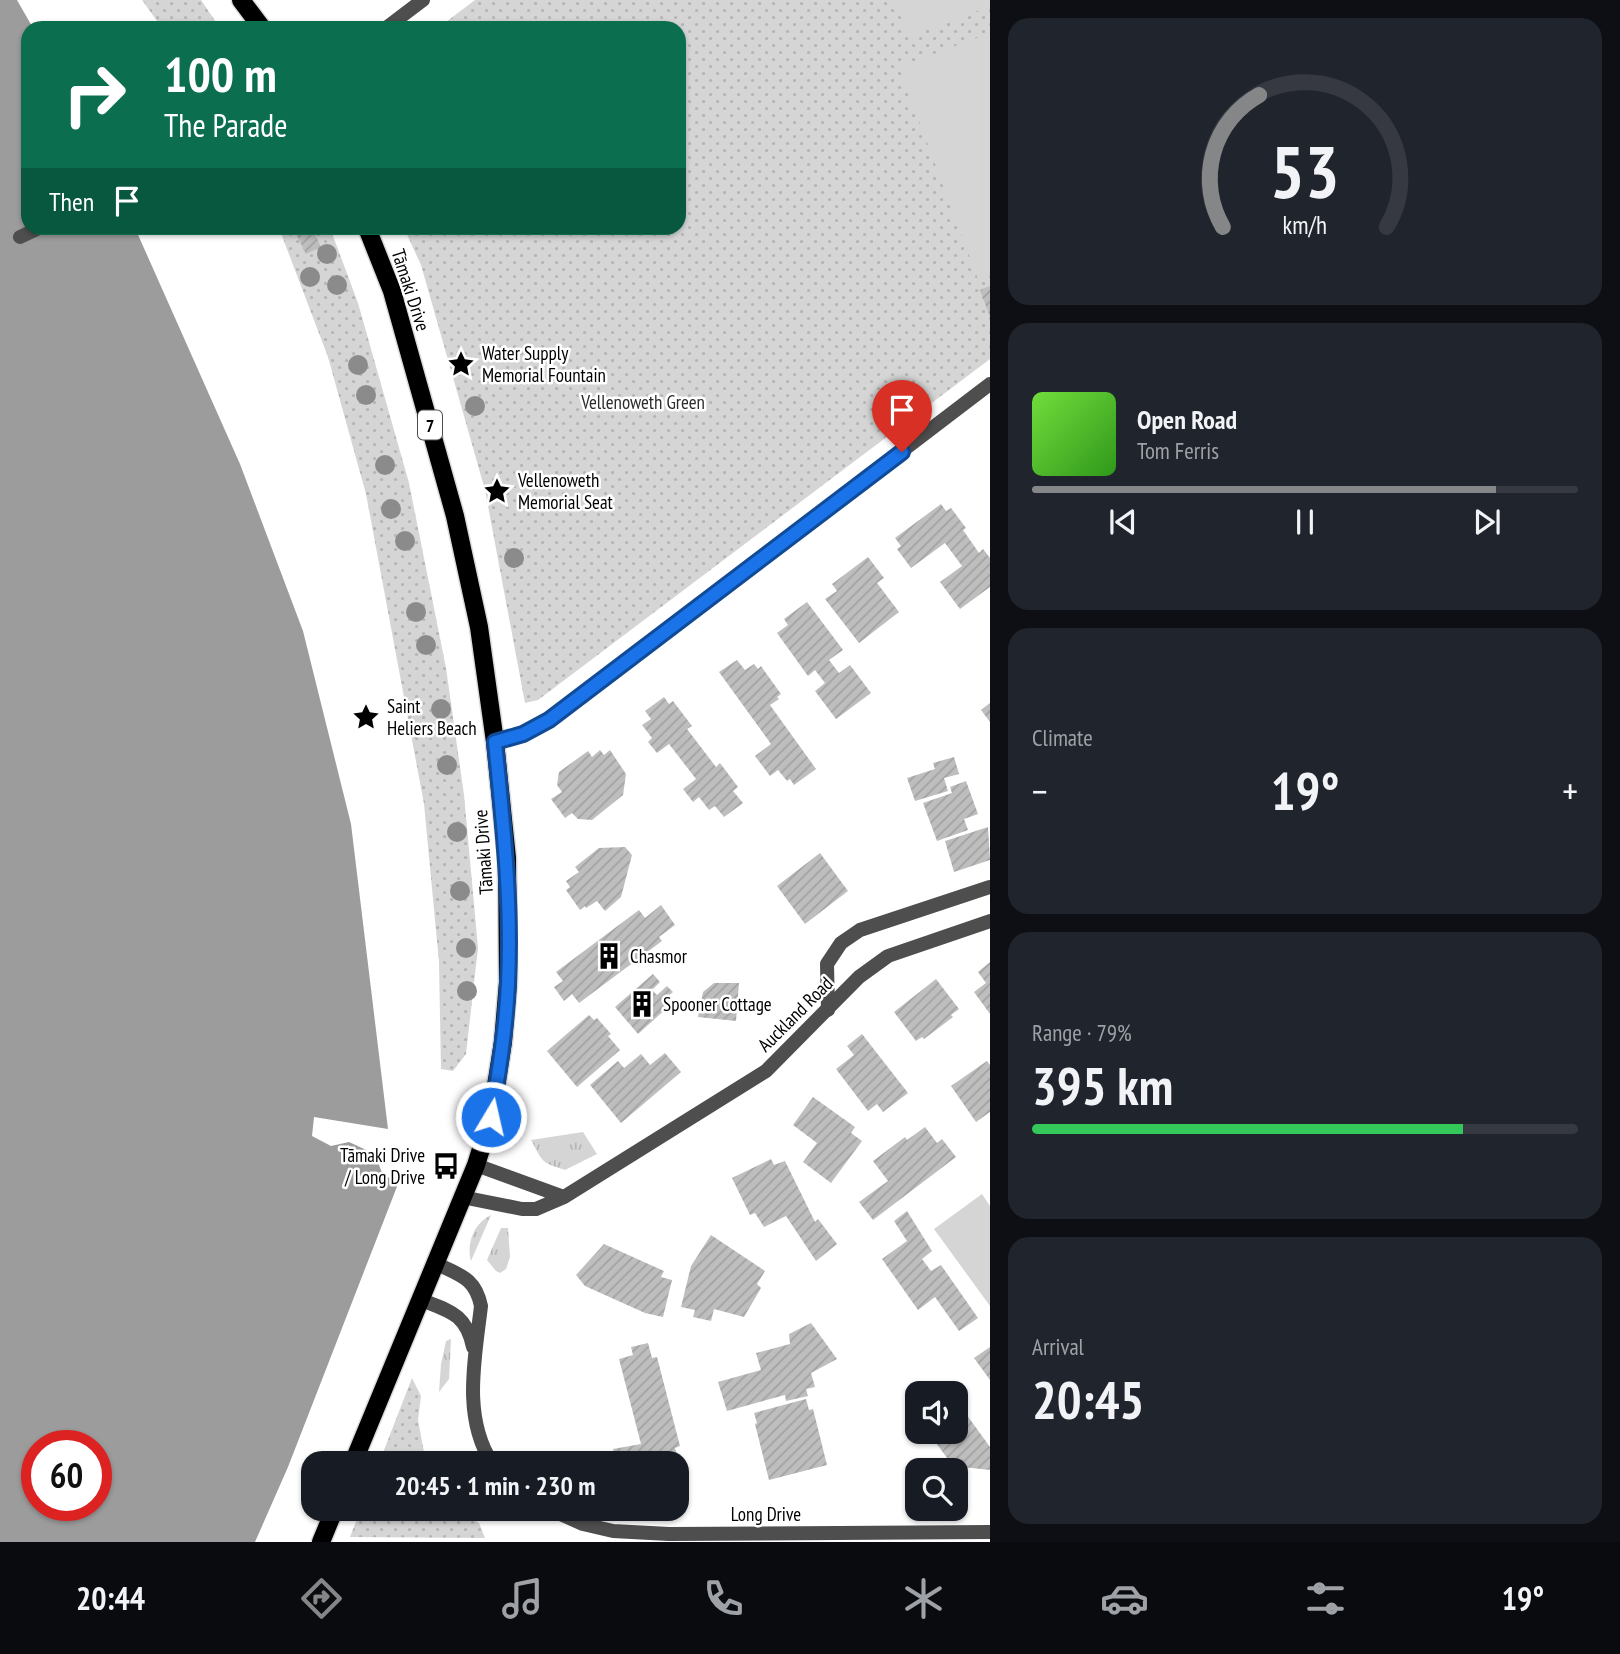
<!DOCTYPE html>
<meta charset="utf-8">
<style>
body{margin:0;font-family:"PT Sans Narrow",sans-serif;background:#20242c;color:#f1f3f6;height:100vh;display:flex;flex-direction:column;font-size:26px;white-space:nowrap}
*{box-sizing:border-box;margin:0}
p{font-size:23px;color:#9ea1a6}
.icon{flex:none;width:38px;height:38px;fill:none;stroke:currentColor;stroke-width:2;stroke-linecap:round;stroke-linejoin:round}
.map{position:relative;flex:1;overflow:hidden}
.panel{display:flex;flex-direction:column;gap:18px;padding:18px;background:#0d0f14;width:630px}
.panel>*{flex:none}
.top-card{position:absolute;left:21px;top:21px;width:665px;height:214px;border-radius:21px;box-shadow:0 2px 5px #0004;background:#0b6e4f;color:#fff;overflow:hidden}
.fabs{position:absolute;left:905px;top:1381px;display:grid;gap:14px}
.fabs a{display:grid;place-items:center;width:63px;height:63px;border-radius:14px;background:#171b24;box-shadow:0 2px 5px #0004;font-size:35px}
.speed{position:absolute;left:21px;top:1430px;display:flex;gap:14px;font-size:35px;font-weight:700;text-align:center}
.speed>*{display:grid;place-content:center;width:91px;height:91px;border-radius:50%;background:#171b24;box-shadow:0 2px 5px #0004;line-height:1}
.speed .limit{border:10px solid #d22;background:#fff;color:#111}
.pin{position:absolute;display:grid;place-items:center;width:60px;height:60px;color:#fff;margin:-72px -30px;border-radius:50% 50% 50% 0;rotate:-45deg;box-shadow:0 0 7px #0007}
.pin .icon{rotate:45deg}
.me{position:absolute;width:77px;margin:-38px;rotate:9deg;stroke-linejoin:round;filter:drop-shadow(0 0 5px #0008)}
.turn{display:flex;align-items:center;gap:24px;height:147px;padding:0 28px;font-size:32px}
.turn .icon{width:91px;height:91px;stroke-width:2.5}
.turn b{display:block;font-size:49px;line-height:60px}
.then{display:flex;align-items:center;height:66px;padding:0 28px;background:#0003;gap:14px;font-size:26px}
.big{font-size:52px;font-weight:800;line-height:1.1}
.panel .card{flex:1;display:flex;flex-direction:column;justify-content:center;gap:10px;min-width:0;padding:0 24px;border-radius:21px;background:#20242c}
.panel .dial{align-items:center;gap:0}
.dial svg{height:182px;overflow:visible;fill:none;stroke:#363941;stroke-width:7;stroke-linecap:round;text-anchor:middle}
.dial text{fill:#f1f3f6;stroke:none}
.song{display:flex;align-items:center;gap:21px}
.cover{width:84px;height:84px;border-radius:10px;background:linear-gradient(135deg,hsl(100 70% 55%),hsl(110 70% 35%))}
.played{height:7px;border-radius:4px;background:linear-gradient(90deg,#858687 85%,#363941 85%)}
.keys{display:flex;justify-content:space-around;direction:ltr}
.heat{display:flex;justify-content:space-between;align-items:center;font-size:38px;direction:ltr}
.charge{height:10px;border-radius:5px;background:linear-gradient(90deg,#34c759 79%,#363941 0)}
.trip{position:absolute;left:301px;top:1451px;width:388px;height:70px;border-radius:21px;background:#171b24;box-shadow:0 2px 5px #0004;font-weight:800;line-height:70px;text-align:center}
.tabs{display:flex;height:112px;justify-content:space-around;align-items:center;background:#090b0e;color:#9ea1a6}
.tabs .icon{width:49px;height:49px}
.tabs .active{color:#858687}
.tabs b{font-size:32px;color:#f1f3f6}
main{display:flex;flex:1;min-height:0}
.map>svg:first-child{display:block}
.grass{fill:url(#grass-tufts)}
.park{fill:url(#park-dots)}
.garden{fill:#d5d5d5}
.water{fill:#9c9c9c;fill-rule:evenodd}
.building{fill:url(#building-hatch)}
.lines{fill:none;stroke-linecap:round;stroke-linejoin:round}
.primary-casing{stroke:#dbdbdb;stroke-width:21}
.service{stroke:#4e4e4e;stroke-width:14}
.minor{stroke:#4e4e4e;stroke-width:14}
.tertiary{stroke:#4e4e4e;stroke-width:14}
.primary{stroke:#000;stroke-width:18}
.tree{fill:#8b8b8b}
.route-casing{stroke:#114b97;stroke-width:18}
.route{stroke:#1a73e8;stroke-width:12}
.labels{text-anchor:middle;dominant-baseline:central;stroke-width:5;stroke-linejoin:round;paint-order:stroke}
.shield{fill:#fff;stroke:#4c4c4c;stroke-width:2}
.shield-label{font-size:18px;font-weight:bold;fill:#000}
.street-label{font-size:19px;fill:#000;stroke:#fff}
.poi-label{font-size:19px;fill:#000;stroke:#fff;text-anchor:start}
.park-label{font-size:19px;fill:#2c2c2c;stroke:#fff}
</style>
<main>
<div class="map">
<svg width="990" height="1542" viewBox="0 0 990 1542">
<defs>
<pattern id="grass-tufts" width="24" height="20" patternUnits="userSpaceOnUse" patternTransform="scale(1.75)"><rect width="24" height="20" fill="#d5d5d5"/><path d="M3 7l-1-3M5 7V3M7 7l1-3M15 17l-1-3M17 17v-4M19 17l1-3" fill="none" stroke="#b5b5b5"/></pattern>
<pattern id="park-dots" width="8" height="8" patternUnits="userSpaceOnUse" patternTransform="scale(1.75)"><rect width="8" height="8" fill="#d5d5d5"/><path d="M2 2h.1M6 6h.1" fill="none" stroke="#b5b5b5" stroke-width="1.8" stroke-linecap="round"/></pattern>
<pattern id="building-hatch" width="6" height="6" patternUnits="userSpaceOnUse" patternTransform="scale(1.75)"><rect width="6" height="6" fill="#bebebe"/><path d="M-1 1l2-2M0 6l6-6M5 7l2-2" fill="none" stroke="#a2a2a2"/></pattern>
</defs>
<rect width="100%" height="100%" fill="#fff"/>
<path class="grass" d="M583 1132 597 1154 565 1170C540 1162 543 1162 531 1140Z
M491 1215 471 1261C466 1244 474 1223 491 1215Z
M501 1228H508L510 1257 506 1269 500 1273 496 1271 487 1260Z
M451 1339 449 1379 439 1392 441 1364 446 1341Z"/>
<path class="park" d="M142 0H201L220 28H162Z
M475 0H990V359L538 700 525 703 485 490 421 265 404 228H679V28H438Z
M279 228H330L358 303 409 483 446 668 464 795 478 948 466 1054 453 1071 441 1069 439 962 424 804 366 494 328 357Z
M412 1378 421 1396 418 1420 426 1463H379Z
M455 1508 479 1523 485 1538 350 1537 361 1509Z"/>
<path class="garden" d="M895 0H990V6L908 37Z
M990 33V275L978 279 899 67Z
M982 1194 990 1206V1306L934 1229Z"/>
<path class="water" d="M0 0H17L33 28H28V228H135L240 464 303 631 351 824 388 1129 314 1117 312 1136 331 1146 349 1142 375 1154 382 1173 398 1184 288 1467 255 1542H0ZM37 1446H96V1505H37Z"/>
<path class="building" d="M288 228H312L321 247 306 254 294 230 290 232Z
M990 286V317L980 290Z
M941 504 946 511 951 508 966 528 963 530 979 553 983 549 990 558V587L960 609 940 582 962 566 945 543 911 568 897 549 901 546 895 538Z
M868 557 884 578 877 583 899 612 859 643 825 599 837 591 832 584Z
M807 602 843 650 829 660 839 673 850 665 871 693 836 719 815 691 825 683 815 670 808 676 777 633 788 625 784 619Z
M737 660 745 670 754 664 758 669 761 666 781 694 777 697 779 699 770 705 816 769 794 785 790 779 787 781 778 770 770 776 755 756 771 744 719 672Z
M664 697 669 704 673 701 692 726 687 729 716 767 720 763 738 787 733 791 743 803 724 817 715 806 709 810 699 797 693 802 683 789 696 779 669 744 657 753 648 742 652 738 642 725 651 719 645 711Z
M990 703V722L981 710Z
M600 750 604 755 610 750 626 774 623 795 592 820 578 819 572 813 565 818 551 799 562 792 557 785 559 772 588 751 592 757Z
M954 757 959 774 944 778 948 791 915 801 907 778 935 769 933 763Z
M966 781 978 814 964 819 968 830 937 841 923 803 952 793 950 787Z
M988 827 990 860 954 872 945 841Z
M625 847 632 855 621 897 605 911 597 901 586 908 585 906 580 910 566 890 570 887 566 881 579 872 575 867 599 848Z
M820 853 848 891 805 924 777 886Z
M661 905 675 925 659 937 662 941 579 1003 572 994 564 1001 554 987 563 981 556 972 639 910 645 918Z
M990 962V1014L974 992 986 983 978 972Z
M653 974 660 982 652 990 657 995 667 986 673 992 662 1001 668 1007 638 1034 615 1007Z
M936 979 959 1009 951 1015 953 1017 924 1039 922 1037 916 1041 894 1012Z
M714 983H739L736 1021 698 1017 703 992Z
M589 1015 594 1020 597 1018 611 1034 608 1036 620 1050 577 1087 547 1051Z
M862 1034 908 1093 883 1112 877 1104 868 1111 836 1069 854 1055 847 1046Z
M665 1053 681 1072 621 1123 590 1085 618 1061 624 1068 641 1054 650 1065Z
M987 1061 990 1065V1112L976 1122 951 1086Z
M813 1097 855 1127 851 1133 862 1141 831 1183 803 1162 817 1143 793 1125Z
M925 1127 937 1143 942 1139 956 1157 873 1220 859 1202 888 1181 873 1161 905 1137 907 1140Z
M771 1159 774 1165 785 1161 815 1222 818 1219 837 1244 816 1261 786 1216 764 1227 755 1213 750 1215 732 1178Z
M907 1211 932 1251 922 1259 931 1271 941 1265 978 1318 959 1331 935 1297 918 1310 882 1259 907 1241 894 1221Z
M711 1235 765 1271 757 1284 761 1288 744 1317 714 1309 711 1321 693 1317 695 1310 681 1307 691 1266Z
M604 1244 664 1271 661 1277 672 1280 663 1317 645 1313 585 1286 576 1275Z
M811 1323 837 1359 811 1373 815 1387 806 1389 808 1396 786 1401 785 1395 727 1411 718 1382 761 1370 756 1353 790 1344 789 1334Z
M648 1343 652 1358 657 1357 680 1446 675 1448 677 1455 647 1463 644 1456 616 1462 613 1449 641 1444 619 1359 633 1355 631 1347Z
M990 1347V1380L974 1358Z
M943 1384 950 1393H930Z
M806 1399 809 1410 813 1409 827 1465 769 1480 755 1424 757 1423 754 1413Z
M956 1400 990 1447V1470L953 1466 928 1432H956Z"/>
<g class="lines">
<defs>
<path id="primary" d="M241 0 262 28
M353 1463 476 1165 491 1117 503 1042 508 982 507 858 495 742 479 627 455 516 392 291 367 228
M321 1542 335 1508"/>
</defs>
<use href="#primary" class="primary-casing"/>
<path class="service" d="M20 237 39 228
M828 1010 827 964 841 943 860 930 990 887"/>
<path class="minor" d="M386 28 423 0
M495 742 523 734 549 720 990 384
M476 1165 564 1197
M462 1197 522 1209H536L564 1197 766 1071 859 977 888 956 990 921"/>
<path class="tertiary" d="M435 1263C459 1275 475 1277 481 1306 475 1358 462 1417 492 1463
M419 1299C449 1311 466 1313 473 1347
M547 1508 583 1524 613 1531 669 1534 990 1532"/>
<use href="#primary" class="primary"/>
</g>
<g class="tree">
<circle cx="327" cy="254" r="10"/>
<circle cx="310" cy="277" r="10"/>
<circle cx="337" cy="285" r="10"/>
<circle cx="358" cy="365" r="10"/>
<circle cx="366" cy="395" r="10"/>
<circle cx="475" cy="406" r="10"/>
<circle cx="385" cy="465" r="10"/>
<circle cx="391" cy="509" r="10"/>
<circle cx="405" cy="541" r="10"/>
<circle cx="514" cy="558" r="10"/>
<circle cx="416" cy="612" r="10"/>
<circle cx="426" cy="645" r="10"/>
<circle cx="441" cy="709" r="10"/>
<circle cx="447" cy="765" r="10"/>
<circle cx="457" cy="832" r="10"/>
<circle cx="460" cy="891" r="10"/>
<circle cx="466" cy="948" r="10"/>
<circle cx="467" cy="991" r="10"/>
</g>
<g class="lines">
<defs>
<path id="route" d="M491 1117C499 1073 506 1029 508 984 512 903 503 822 495 742L523 734 549 720 902 452"/>
</defs>
<use href="#route" class="route-casing"/>
<use href="#route" class="route"/>
</g>
<defs>
<symbol id="sight-bare" viewBox="-9 -9 18 18"><path d="M0-6L1.8-2.2L6-1.7L2.9 1.2L3.7 5.4L0 3.3L-3.7 5.4L-2.9 1.2L-6-1.7L-1.8-2.2Z" fill="#000" stroke="#fff" stroke-width="2.5" paint-order="stroke"/></symbol>
<symbol id="building-bare" viewBox="-9 -9 18 18"><path d="M-4-6H4V6H1V3H-1V6H-4ZM-2.5-4.3h1.7v1.8h-1.7ZM.8-4.3h1.7v1.8H.8ZM-2.5-1h1.7V.8h-1.7ZM.8-1h1.7V.8H.8Z" fill="#000" stroke="#fff" stroke-width="2.5" paint-order="stroke"/></symbol>
<symbol id="bus-bare" viewBox="-9 -9 18 18"><path d="M-5-6H5V4H4V6H2V4H-2V6H-4V4H-5ZM-3.5-4V0h7V-4ZM-3.5 1.2v1.5H-2V1.2ZM2 1.2v1.5H3.5V1.2Z" fill="#000" stroke="#fff" stroke-width="2.5" paint-order="stroke"/></symbol>
</defs>
<g fill-rule="evenodd">
<use href="#sight-bare" x="442" y="345" width="38" height="38"/>
<use href="#sight-bare" x="478" y="472" width="38" height="38"/>
<use href="#sight-bare" x="347" y="698" width="38" height="38"/>
<use href="#building-bare" x="590" y="937" width="38" height="38"/>
<use href="#building-bare" x="623" y="985" width="38" height="38"/>
<use href="#bus-bare" x="427" y="1147" width="38" height="38"/>
</g>
<g class="labels">
<rect class="shield" x="418" y="410.5" width="24" height="29" rx="5"/>
<g class="shield-label">
<text x="430" y="425">7</text>
</g>
<g class="street-label">
<text transform="translate(411 290) rotate(72)">Tāmaki Drive</text>
<text transform="translate(483 852) rotate(-94)">Tāmaki Drive</text>
<text transform="translate(795 1014) rotate(-45)">Auckland Road</text>
<text x="766" y="1514">Long Drive</text>
</g>
<g class="poi-label">
<text x="482" y="353">Water Supply<tspan x="482" dy="22">Memorial Fountain</tspan></text>
<text x="518" y="480">Vellenoweth<tspan x="518" dy="22">Memorial Seat</tspan></text>
<text x="387" y="706">Saint<tspan x="387" dy="22">Heliers Beach</tspan></text>
<text x="630" y="956">Chasmor</text>
<text x="663" y="1004">Spooner Cottage</text>
<text x="425" y="1155" text-anchor="end">Tāmaki Drive<tspan x="425" dy="22">/ Long Drive</tspan></text>
</g>
<g class="park-label">
<text x="643" y="402">Vellenoweth Green</text>
</g>
</g>
</svg>
<div class="fabs">
<a><svg class="icon" aria-label="sound" viewBox="0 0 24 24"><path d="M4 9h4l5-4v14l-5-4H4zM17 9q2 3 0 6"/></svg></a>
<a><svg class="icon" aria-label="search" viewBox="0 0 24 24"><circle cx="10" cy="10" r="6"/><path d="M15 15l6 6"/></svg></a>
</div>
<div class="speed"><div class="limit">60</div></div>
<div class="pin" style="left:902px;top:452px;background:#d93025"><svg class="icon" aria-label="arrive" viewBox="0 0 24 24"><path d="M6 21V4h12l-3 4 3 4H6"/></svg></div>
<svg class="me" style="left:491px;top:1117px" viewBox="-20 -20 40 40"><circle r="17" fill="#1a73e8" stroke="#fff" stroke-width="3"/><path d="M0-11L8 9 0 5-8 9z" fill="#fff"/></svg>
<div class="trip">20:45 · 1 min · 230 m</div>
<div class="top-card">
<div class="turn"><svg class="icon" aria-label="right" viewBox="0 0 24 24"><path d="M7 20v-9h11M14 6l5 5-5 5"/></svg><div><b>100 m</b>The Parade</div></div>
<div class="then">Then<svg class="icon" aria-label="arrive" viewBox="0 0 24 24"><path d="M6 21V4h12l-3 4 3 4H6"/></svg></div>
</div>
</div>
<section class="panel">
<div class="card dial"><svg viewBox="0 0 100 80">
<path d="M14 69A42 42 0 1 1 86 69"/>
<path d="M14 69A42 42 0 0 1 30 11" stroke="#858687"/>
<text x="50" y="56" font-size="32" font-weight="700">53</text>
<text x="50" y="72" font-size="11">km/h</text>
</svg></div>
<div class="card">
<div class="song"><i class="cover"></i><div><b>Open Road</b><p>Tom Ferris</p></div></div>
<div class="played"></div>
<div class="keys"><svg class="icon" aria-label="previous" viewBox="0 0 24 24"><path d="M18 5L8 12l10 7zM5 5v14"/></svg><svg class="icon" aria-label="pause" viewBox="0 0 24 24"><path d="M8 5v14M16 5v14"/></svg><svg class="icon" aria-label="next" viewBox="0 0 24 24"><path d="M6 5l10 7-10 7zM19 5v14"/></svg></div>
</div>
<div class="card"><p>Climate</p>
<div class="heat"><a>−</a><b class="big">19°</b><a>+</a></div>
</div>
<div class="card"><p>Range · 79%</p><b class="big">395 km</b><div class="charge"></div></div>
<div class="card"><p>Arrival</p><b class="big">20:45</b></div>
</section>
</main>
<nav class="tabs">
<b>20:44</b>
<svg class="icon active" aria-label="directions" viewBox="0 0 24 24"><path d="M12 3l9 9-9 9-9-9zM9 14v-3h6M13 9l2 2-2 2"/></svg>
<svg class="icon" aria-label="music" viewBox="0 0 24 24"><path d="M9 18V5l10-2v13"/><circle cx="6" cy="18" r="3"/><circle cx="16" cy="16" r="3"/></svg>
<svg class="icon" aria-label="phone" viewBox="0 0 24 24"><path d="M5 4h4l2 5-3 2q2 4 5 5l2-3 5 2v4C11 20 4 13 5 4z"/></svg>
<svg class="icon" aria-label="climate" viewBox="0 0 24 24"><path d="M12 3v18M4 7l16 10M4 17L20 7"/></svg>
<svg class="icon" aria-label="car" viewBox="0 0 24 24"><path d="M5 17H2v-5l4-1 3-4h7l3 4 3 1v5h-3M9 17h6M6 11h13"/><circle cx="7" cy="17" r="2"/><circle cx="17" cy="17" r="2"/></svg>
<svg class="icon" aria-label="filters" viewBox="0 0 24 24"><path d="M4 7h16M4 17h16"/><circle cx="9" cy="7" r="2"/><circle cx="15" cy="17" r="2"/></svg>
<b>19°</b>
</nav>
